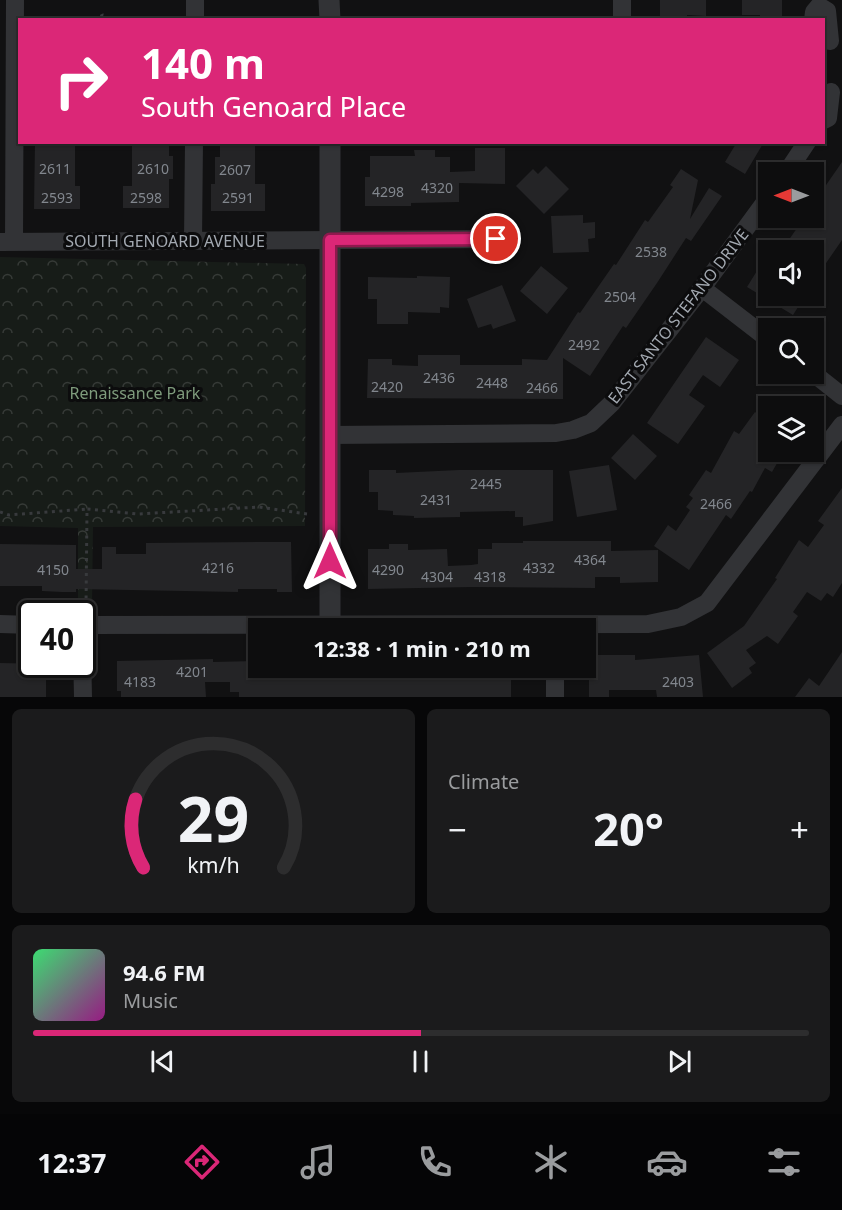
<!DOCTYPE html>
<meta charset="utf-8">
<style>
body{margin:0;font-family:"Noto Sans",sans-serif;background:#1b1b1c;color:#f1f3f6;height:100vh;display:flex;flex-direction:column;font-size:22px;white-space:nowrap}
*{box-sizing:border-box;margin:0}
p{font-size:20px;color:#9a9c9e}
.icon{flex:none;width:33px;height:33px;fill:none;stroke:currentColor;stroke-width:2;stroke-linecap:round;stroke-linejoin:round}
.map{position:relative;height:697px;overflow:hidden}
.panel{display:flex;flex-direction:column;gap:12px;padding:12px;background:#070708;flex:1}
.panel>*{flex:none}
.banner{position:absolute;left:18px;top:18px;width:807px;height:126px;border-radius:0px;box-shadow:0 2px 4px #0004,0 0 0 2px #2d2d2e;background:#db2777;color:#fff;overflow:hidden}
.needle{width:39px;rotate:270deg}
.controls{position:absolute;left:758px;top:162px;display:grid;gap:12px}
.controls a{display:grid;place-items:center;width:66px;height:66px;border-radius:0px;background:#0d0d0e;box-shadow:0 2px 4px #0004,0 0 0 2px #2d2d2e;font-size:30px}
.speed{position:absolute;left:18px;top:600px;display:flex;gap:12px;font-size:30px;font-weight:700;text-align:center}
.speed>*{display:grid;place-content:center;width:78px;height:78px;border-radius:50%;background:#0d0d0e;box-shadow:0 2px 4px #0004,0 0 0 2px #2d2d2e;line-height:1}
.speed .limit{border:3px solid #111;border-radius:9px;background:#fff;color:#111}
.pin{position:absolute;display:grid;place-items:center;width:51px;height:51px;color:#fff;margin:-26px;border:3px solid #fff;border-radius:50%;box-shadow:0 2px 6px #0007}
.me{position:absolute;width:66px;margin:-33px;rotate:0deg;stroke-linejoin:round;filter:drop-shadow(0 0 4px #0008)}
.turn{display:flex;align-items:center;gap:21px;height:126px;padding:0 24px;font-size:27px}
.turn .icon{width:78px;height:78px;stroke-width:2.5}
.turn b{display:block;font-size:42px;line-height:51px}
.big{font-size:45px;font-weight:700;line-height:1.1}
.panel .card{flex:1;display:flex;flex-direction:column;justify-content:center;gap:9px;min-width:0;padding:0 21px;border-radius:9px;background:#1b1b1c}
.panel .dial{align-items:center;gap:0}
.dial svg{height:156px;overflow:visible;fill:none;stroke:#2d2d2e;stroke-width:7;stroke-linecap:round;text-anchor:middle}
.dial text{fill:#f1f3f6;stroke:none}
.song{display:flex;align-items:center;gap:18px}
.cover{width:72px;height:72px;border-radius:9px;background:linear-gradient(135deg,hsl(140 70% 55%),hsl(310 70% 35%))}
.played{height:6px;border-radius:3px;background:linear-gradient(90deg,#db2777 50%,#2d2d2e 50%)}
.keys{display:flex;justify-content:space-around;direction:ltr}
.heat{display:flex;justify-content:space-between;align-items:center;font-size:33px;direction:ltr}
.panel .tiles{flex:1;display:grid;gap:12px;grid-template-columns:1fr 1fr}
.card:last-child{grid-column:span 2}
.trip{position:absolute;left:248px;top:618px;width:348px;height:60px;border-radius:0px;background:#0d0d0e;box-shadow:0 2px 4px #0004,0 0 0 2px #2d2d2e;font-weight:700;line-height:60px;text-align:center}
.dock{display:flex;height:96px;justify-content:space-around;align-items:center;background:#050506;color:#9a9c9e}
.dock .icon{width:42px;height:42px}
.dock .current{color:#db2777}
.dock b{font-size:27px;color:#f1f3f6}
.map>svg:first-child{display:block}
.forest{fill:url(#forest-crowns)}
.building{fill:#242426}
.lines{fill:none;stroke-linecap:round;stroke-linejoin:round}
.path{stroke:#383a3d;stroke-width:3;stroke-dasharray:3 4.5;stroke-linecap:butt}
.minor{stroke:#323336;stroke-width:18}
.tertiary{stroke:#323336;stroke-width:21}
.route-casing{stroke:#8e194d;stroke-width:15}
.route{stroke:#db2777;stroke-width:10}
.labels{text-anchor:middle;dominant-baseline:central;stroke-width:6;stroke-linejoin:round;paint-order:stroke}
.number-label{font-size:14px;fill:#82878e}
.street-label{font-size:16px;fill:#a3a9b1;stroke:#0c0c0d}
.park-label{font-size:16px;fill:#7e9b7c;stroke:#0c0c0d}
</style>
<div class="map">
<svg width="842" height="697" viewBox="0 0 842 697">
<defs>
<pattern id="forest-crowns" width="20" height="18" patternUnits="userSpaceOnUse" patternTransform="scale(1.5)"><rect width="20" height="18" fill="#171c18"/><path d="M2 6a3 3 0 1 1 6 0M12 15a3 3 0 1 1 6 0" fill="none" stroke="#363a37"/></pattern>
</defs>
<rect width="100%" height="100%" fill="#111112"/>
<path class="forest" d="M0 257 304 264 306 268 305 526 93 527 92 603H78V528L0 526Z"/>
<path class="building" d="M660 0H706V16L687 15V20H660Z
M742 0H782V20H760V15H742Z
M35 142H75V186H80V209H34Z
M132 142H169V156H173V179H169V208H123V186H132Z
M220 142H255V184H265V211H211V184H215V157H220Z
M737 142H764L745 174 725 162Z
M475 148H505V184L459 183V202L411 203V206H365V177H370V156H415L414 150H435V157H450V172L475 171Z
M842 162V240L822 269 813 263V250H795L786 244 804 218H813V204Z
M546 166 569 189 544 214 516 186 533 169 538 174Z
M681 169 698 180 690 219 709 188 722 196 691 241 686 238 657 283 626 328 623 326 590 376 563 358V399L367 398 368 359H392V365L418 366V355H460V365H522V359L547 360 578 312 580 313 614 264 616 265 645 220 648 222 673 187 670 185Z
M583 215V223L595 222V238L588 239 589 252 553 253 551 216Z
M768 253V296H805L793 315 747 287Z
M541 266 568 288 547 314 520 291Z
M417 276 450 277 449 308 440 307V313L408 312V324H377V299H368V277L417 278Z
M502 285 516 321 493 329 491 324 478 328 467 299Z
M706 337 739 360 720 387 703 375 689 395 705 406 678 444 647 423Z
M768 403V452H782L778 456 780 458 772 472 765 468 752 492 750 491 731 519 726 515 689 570 654 546 668 525 676 531 690 510 686 507 693 498 689 495 706 470 711 473 734 431 739 434 755 412 759 415Z
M633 434 657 456 635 480 611 458Z
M609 465 617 510 577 517 569 471Z
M369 470H396V473L459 470H553V521L523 526V517H515V511L460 512V517L414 518V516L393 515V511L378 510V492H369Z
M842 488V583L833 597 827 593 821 601 807 592 793 612 798 616 778 644 767 636 746 650 756 663 749 668 752 673 732 688 707 653 744 626 777 579 775 578 799 540 808 547 824 525 818 521Z
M523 541H611V551L658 550V582L620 583V577H595V588L471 587 368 589V549H389V544H408V550L447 549 448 566 471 565 478 564V549H492V543H523Z
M257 542H291L292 592H277V589H238V592L76 589V592H62L42 591V586H0V544L76 545V569H102V547H116V554H146V543Z
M842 652V697H795L809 678 819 686Z
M585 655H635V660L699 655 703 697H657L656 690H609V697H589V670H585Z
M213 659V662L258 661V668H511V697H239V692H230V682H205L206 697H121V691H117V661Z
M0 663 46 664V697H0Z"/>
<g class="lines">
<path class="path" d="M94 20 103 15 111 20
M0 512 9 515 87 509
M86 606 87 509 138 514 259 507 307 514"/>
<path class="minor" d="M622 0V20
M195 20V0
M813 20 814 12 819 6 827 11 830 41
M824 120 828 118 831 92
M787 172 807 142
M193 241 194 142
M0 242 496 239
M14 242 15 0
M702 288 768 339
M813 373 842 396
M330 435 556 433 573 430 591 423 612 403 702 288 768 198
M0 624 32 625
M82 625 648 624 681 617 707 603 842 425
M82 649 83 697
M555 668V697"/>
<path class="tertiary" d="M329 0 330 20
M330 142V623"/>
</g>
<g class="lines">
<defs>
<path id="route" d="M330 561V240L496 239"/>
</defs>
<use href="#route" class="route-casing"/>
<use href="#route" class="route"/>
</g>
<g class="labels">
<g class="number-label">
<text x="55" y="168">2611</text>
<text x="153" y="168">2610</text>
<text x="235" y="169">2607</text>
<text x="437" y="187">4320</text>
<text x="388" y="191">4298</text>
<text x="57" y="197">2593</text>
<text x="146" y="197">2598</text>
<text x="238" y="197">2591</text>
<text x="651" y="251">2538</text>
<text x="620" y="296">2504</text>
<text x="584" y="344">2492</text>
<text x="439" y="377">2436</text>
<text x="492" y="382">2448</text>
<text x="387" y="386">2420</text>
<text x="542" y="387">2466</text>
<text x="486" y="483">2445</text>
<text x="436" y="499">2431</text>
<text x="716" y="503">2466</text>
<text x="590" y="559">4364</text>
<text x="218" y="567">4216</text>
<text x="539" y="567">4332</text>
<text x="53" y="569">4150</text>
<text x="388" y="569">4290</text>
<text x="437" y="576">4304</text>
<text x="490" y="576">4318</text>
<text x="192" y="671">4201</text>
<text x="140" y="681">4183</text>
<text x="678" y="681">2403</text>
</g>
<g class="street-label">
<text x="165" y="241">SOUTH GENOARD AVENUE</text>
<text transform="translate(678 316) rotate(-52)">EAST SANTO STEFANO DRIVE</text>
</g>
<g class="park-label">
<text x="135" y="393">Renaissance Park</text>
</g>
</g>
</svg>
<div class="controls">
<a><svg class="needle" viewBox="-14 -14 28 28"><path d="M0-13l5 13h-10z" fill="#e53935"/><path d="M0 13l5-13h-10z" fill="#9a9c9e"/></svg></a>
<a><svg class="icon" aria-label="sound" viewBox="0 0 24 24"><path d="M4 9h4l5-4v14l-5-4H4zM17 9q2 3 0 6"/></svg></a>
<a><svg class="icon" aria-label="search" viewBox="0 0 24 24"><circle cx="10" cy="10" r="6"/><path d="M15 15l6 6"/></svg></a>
<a><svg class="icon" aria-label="layers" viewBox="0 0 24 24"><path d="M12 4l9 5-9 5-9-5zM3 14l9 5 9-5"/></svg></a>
</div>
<div class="speed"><div class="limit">40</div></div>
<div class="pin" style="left:496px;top:239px;background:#d93025"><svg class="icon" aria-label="arrive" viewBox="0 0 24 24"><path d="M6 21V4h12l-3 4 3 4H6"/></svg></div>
<svg class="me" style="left:330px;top:561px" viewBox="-20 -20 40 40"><path d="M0-17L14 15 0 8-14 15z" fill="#db2777" stroke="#fff" stroke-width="4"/></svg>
<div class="trip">12:38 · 1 min · 210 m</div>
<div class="banner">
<div class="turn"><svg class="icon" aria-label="right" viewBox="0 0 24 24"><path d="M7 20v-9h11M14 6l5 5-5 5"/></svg><div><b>140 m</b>South Genoard Place</div></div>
</div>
</div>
<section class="panel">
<div class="tiles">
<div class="card dial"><svg viewBox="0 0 100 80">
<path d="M14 69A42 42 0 1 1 86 69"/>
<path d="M14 69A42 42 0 0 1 10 34" stroke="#db2777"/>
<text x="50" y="56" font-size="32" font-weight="700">29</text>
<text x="50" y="72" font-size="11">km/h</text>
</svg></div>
<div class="card"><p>Climate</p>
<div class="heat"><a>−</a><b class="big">20°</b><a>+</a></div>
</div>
<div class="card">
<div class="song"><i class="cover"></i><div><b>94.6 FM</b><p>Music</p></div></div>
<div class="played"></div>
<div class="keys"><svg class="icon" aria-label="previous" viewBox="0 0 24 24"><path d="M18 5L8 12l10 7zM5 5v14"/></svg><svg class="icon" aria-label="pause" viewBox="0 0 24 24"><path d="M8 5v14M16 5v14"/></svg><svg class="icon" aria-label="next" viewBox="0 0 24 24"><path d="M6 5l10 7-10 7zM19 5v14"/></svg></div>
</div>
</div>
</section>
<nav class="dock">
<b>12:37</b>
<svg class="icon current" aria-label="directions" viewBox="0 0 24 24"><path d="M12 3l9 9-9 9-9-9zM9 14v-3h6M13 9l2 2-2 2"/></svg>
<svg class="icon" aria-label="music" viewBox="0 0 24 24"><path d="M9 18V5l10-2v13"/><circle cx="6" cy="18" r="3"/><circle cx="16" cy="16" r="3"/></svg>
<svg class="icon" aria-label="phone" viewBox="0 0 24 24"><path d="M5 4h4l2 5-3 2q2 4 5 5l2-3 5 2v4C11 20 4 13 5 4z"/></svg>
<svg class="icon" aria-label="climate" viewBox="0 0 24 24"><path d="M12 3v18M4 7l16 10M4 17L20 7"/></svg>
<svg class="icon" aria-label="car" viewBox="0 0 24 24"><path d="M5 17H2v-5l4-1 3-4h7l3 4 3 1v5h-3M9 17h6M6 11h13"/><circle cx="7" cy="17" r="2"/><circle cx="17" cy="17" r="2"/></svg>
<svg class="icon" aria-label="filters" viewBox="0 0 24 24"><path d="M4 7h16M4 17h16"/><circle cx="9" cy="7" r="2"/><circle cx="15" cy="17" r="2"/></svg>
</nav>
